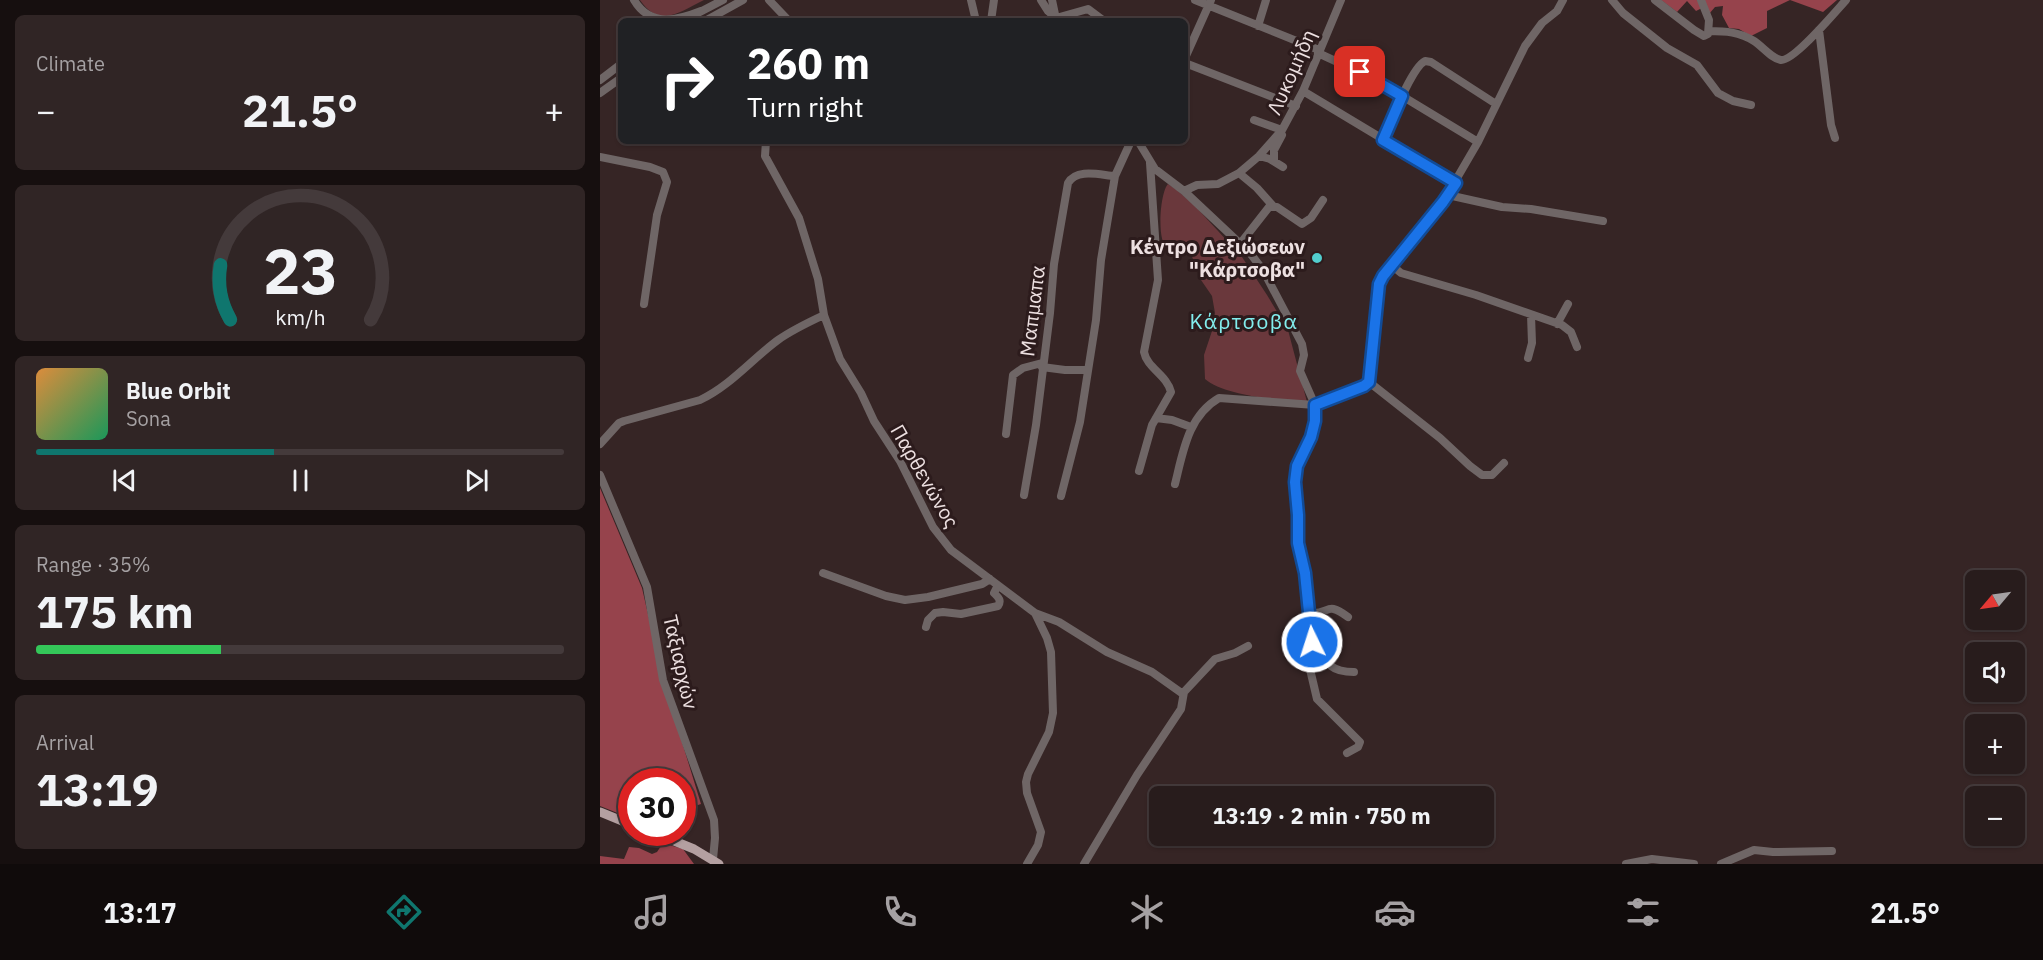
<!DOCTYPE html>
<meta charset="utf-8">
<style>
body{margin:0;font-family:"IBM Plex Sans",sans-serif;background:#302525;color:#f1f3f6;height:100vh;display:flex;flex-direction:column;font-size:22px;white-space:nowrap}
*{box-sizing:border-box;margin:0}
p{font-size:20px;color:#a5a1a3}
.icon{flex:none;width:33px;height:33px;fill:none;stroke:currentColor;stroke-width:2;stroke-linecap:round;stroke-linejoin:round}
.map{position:relative;flex:1;overflow:hidden}
.sheet{display:flex;flex-direction:column;gap:15px;padding:15px;background:#160f0f;width:600px}
.sheet>*{flex:none}
.guide{position:absolute;left:18px;top:18px;width:570px;height:126px;border-radius:9px;box-shadow:0 2px 4px #0004,0 0 0 2px #443a3b;background:#202124;color:#fff;overflow:hidden}
.needle{width:39px;rotate:241deg}
.buttons{position:absolute;left:1365px;top:570px;display:grid;gap:12px}
.buttons a{display:grid;place-items:center;width:60px;height:60px;border-radius:9px;background:#281c1c;box-shadow:0 2px 4px #0004,0 0 0 2px #443a3b;font-size:30px}
.speed{position:absolute;left:18px;top:768px;display:flex;gap:12px;font-size:30px;font-weight:700;text-align:center}
.speed>*{display:grid;place-content:center;width:78px;height:78px;border-radius:50%;background:#281c1c;box-shadow:0 2px 4px #0004,0 0 0 2px #443a3b;line-height:1}
.speed .limit{border:9px solid #d22;background:#fff;color:#111}
.pin{position:absolute;display:grid;place-items:center;width:51px;height:51px;color:#fff;margin:-26px;border-radius:12px;box-shadow:0 3px 9px #0006}
.me{position:absolute;width:66px;margin:-33px;rotate:356deg;stroke-linejoin:round;filter:drop-shadow(0 0 4px #0008)}
.turn{display:flex;align-items:center;gap:21px;height:126px;padding:0 30px;font-size:27px}
.turn .icon{width:78px;height:78px;stroke-width:2.5}
.turn b{display:block;font-size:42px;line-height:51px}
.big{font-size:45px;font-weight:700;line-height:1.1}
.sheet .card{flex:1;display:flex;flex-direction:column;justify-content:center;gap:9px;min-width:0;padding:0 21px;border-radius:9px;background:#302525}
.sheet .dial{align-items:center;gap:0}
.dial svg{height:156px;overflow:visible;fill:none;stroke:#443a3b;stroke-width:7;stroke-linecap:round;text-anchor:middle}
.dial text{fill:#f1f3f6;stroke:none}
.song{display:flex;align-items:center;gap:18px}
.cover{width:72px;height:72px;border-radius:9px;background:linear-gradient(135deg,hsl(30 70% 55%),hsl(150 70% 35%))}
.played{height:6px;border-radius:3px;background:linear-gradient(90deg,#0f766e 45%,#443a3b 45%)}
.keys{display:flex;justify-content:space-around;direction:ltr}
.heat{display:flex;justify-content:space-between;align-items:center;font-size:33px;direction:ltr}
.charge{height:9px;border-radius:4px;background:linear-gradient(90deg,#34c759 35%,#443a3b 0)}
.trip{position:absolute;left:549px;top:786px;width:345px;height:60px;border-radius:9px;background:#281c1c;box-shadow:0 2px 4px #0004,0 0 0 2px #443a3b;font-weight:700;line-height:60px;text-align:center}
.menu{display:flex;height:96px;justify-content:space-around;align-items:center;background:#100b0b;color:#a5a1a3}
.menu .icon{width:42px;height:42px}
.menu .selected{color:#0f766e}
.menu b{font-size:27px;color:#f1f3f6}
main{display:flex;flex:1;min-height:0}
.map>svg:first-child{display:block}
.green{fill:#6a383c}
.forest{fill:#96434c}
.lines{fill:none;stroke-linecap:round;stroke-linejoin:round}
.minor{stroke:#6f6666;stroke-width:8}
.major{stroke:#b4a0a1;stroke-width:9}
.route-casing{stroke:#114b97;stroke-width:15}
.route{stroke:#1a73e8;stroke-width:10}
.poi-dot{fill:#52cdcd;stroke:#2c1b1c;stroke-width:2}
.labels{text-anchor:middle;dominant-baseline:central;stroke-width:6;stroke-linejoin:round;paint-order:stroke}
.street-label{font-size:20px;fill:#ede0e1;stroke:#2c1b1c}
.poi-label{font-size:20px;font-weight:bold;fill:#ede0e1;stroke:#2c1b1c;text-anchor:end}
.neighbourhood-label{font-size:21px;letter-spacing:1.5px;fill:#83eeee;stroke:#2c1b1c}
</style>
<main>
<section class="sheet">
<div class="card"><p>Climate</p>
<div class="heat"><a>−</a><b class="big">21.5°</b><a>+</a></div>
</div>
<div class="card dial"><svg viewBox="0 0 100 80">
<path d="M14 69A42 42 0 1 1 86 69"/>
<path d="M14 69A42 42 0 0 1 9 41" stroke="#0f766e"/>
<text x="50" y="56" font-size="32" font-weight="700">23</text>
<text x="50" y="72" font-size="11">km/h</text>
</svg></div>
<div class="card">
<div class="song"><i class="cover"></i><div><b>Blue Orbit</b><p>Sona</p></div></div>
<div class="played"></div>
<div class="keys"><svg class="icon" aria-label="previous" viewBox="0 0 24 24"><path d="M18 5L8 12l10 7zM5 5v14"/></svg><svg class="icon" aria-label="pause" viewBox="0 0 24 24"><path d="M8 5v14M16 5v14"/></svg><svg class="icon" aria-label="next" viewBox="0 0 24 24"><path d="M6 5l10 7-10 7zM19 5v14"/></svg></div>
</div>
<div class="card"><p>Range · 35%</p><b class="big">175 km</b><div class="charge"></div></div>
<div class="card"><p>Arrival</p><b class="big">13:19</b></div>
</section>
<div class="map">
<svg width="1443" height="864" viewBox="0 0 1443 864">
<rect width="100%" height="100%" fill="#362525"/>
<path class="green" d="M40 0H104C79 12 60 29 40 0Z
M568 184 577 190 595 206 630 244 642 257 667 295 688 330 707 402 699 403C674 399 623 395 605 379L604 355 612 331 615 313 612 296 601 280 591 254C584 248 576 253 568 249 556 243 560 192 568 184Z"/>
<path class="forest" d="M1061 0H1237L1223 12 1190 0 1167 11V28L1151 36 1139 29 1129 28 1122 15 1123 6 1115 7 1109 14 1106 6 1096 11 1087 1 1077 12Z
M0 488 42 588 63 680 101 804 83 810 82 782H32L31 831 22 828 25 816 0 806Z
M35 832 63 833 69 835 66 844 83 849 94 864H0V856L24 859 29 847 39 848 52 854 57 852 63 843Z"/>
<g class="lines">
<path class="minor" d="M34 0C50 27 76 21 101 11
M169 0 189 21
M371 0 376 21
M441 0 448 11 456 18 488 9 504 21
M452 0 456 19
M595 0 719 50
M1012 0 1023 13 1067 48 1097 65 1118 93 1133 101 1151 105
M1055 0 1094 30 1104 36 1108 34 1109 20 1101 0
M98 13 123 0
M105 21 143 0
M391 21 394 0
M658 26 666 0
M1219 30 1231 125 1235 138
M1109 31C1126 31 1139 32 1154 41 1162 46 1172 59 1181 60 1194 61 1236 11 1246 0
M718 53 774 79 878 142
M585 58 611 0
M585 63 696 106
M0 80 21 64
M703 91 856 183
M0 93 21 78
M654 120 682 130
M783 140C790 124 811 68 825 61L831 62 896 104
M166 141 165 156 199 218 218 279 224 315 240 359 261 393 274 421 300 461 333 527 351 550 435 613 447 638 451 652 453 713 449 732 428 774 426 782 427 793 441 832 438 845 427 864
M538 141 555 169 584 191 650 253 663 270 702 344 704 355 700 371 715 405 716 415 711 437 697 466 695 482 698 515V543L705 573 712 633 708 658 709 665 717 699 760 742 758 747 747 753
M659 156 670 159 683 167
M0 157 50 167 63 172 67 182 57 215 44 304
M674 161V150L682 135
M639 173 657 188 673 206
M584 191 597 185 618 184 639 173 659 156 682 130 703 91 741 0
M848 195 902 207 931 209 1003 221
M640 244 669 207H677L702 224 711 218 723 200
M794 262 795 268 801 273 876 295 962 325 971 332 977 347
M957 324 968 304
M928 358 932 343 931 315
M442 367 465 370H488
M769 382 840 438 870 466 882 475H892L904 463
M556 418 572 420 591 427
M406 434 413 375 423 368 442 363
M0 444 19 423 24 421 100 400C130 386 152 359 178 340 192 330 209 322 224 315
M539 471 552 425 571 392C567 375 547 368 544 352L558 280 550 163
M0 475 47 587 63 680 114 820 115 838 113 859
M575 484C583 452 588 416 619 398L715 405 764 386 769 382 779 284 783 276 843 202 878 142 925 46 942 23 957 11 963 0
M424 495 436 425 450 313 454 264 468 183C477 168 500 175 515 176
M461 496 480 422 496 320 501 260 515 176 531 141
M223 573 286 596 305 600 328 597 382 584 390 579
M435 613 459 622 507 652 552 672 583 694
M710 613C731 615 725 600 748 617
M326 627 328 620 335 613 343 612 361 614 398 606C402 600 398 597 394 593L398 585
M713 634C727 657 723 672 754 672
M484 864 537 775 581 709 584 692 615 659 635 653 648 646
M1026 864 1052 859 1094 864
M1121 864 1154 850 1173 852 1232 851"/>
<path class="major" d="M0 812 32 825
M52 832 94 849 119 864"/>
</g>
<g class="lines">
<defs>
<path id="route" d="M712 642 705 573 698 543V515L695 482 697 466 711 437 715 421V405L764 386 769 382 779 284 783 276 843 202 856 183 783 140 802 96 760 72"/>
</defs>
<use href="#route" class="route-casing"/>
<use href="#route" class="route"/>
</g>
<circle class="poi-dot" cx="717" cy="258" r="6"/>
<g class="labels">
<g class="street-label">
<text transform="translate(691 72) rotate(-66)">Λυκομήδη</text>
<text transform="translate(432 311) rotate(-83)">Μαπμαπα</text>
<text transform="translate(325 476) rotate(60)">Παρθενώνος</text>
<text transform="translate(81 662) rotate(77)">Ταξιαρχών</text>
</g>
<g class="poi-label">
<text x="705" y="246">Κέντρο Δεξιώσεων<tspan x="705" dy="23">"Κάρτσοβα"</tspan></text>
</g>
<g class="neighbourhood-label">
<text x="644" y="321">Κάρτσοβα</text>
</g>
</g>
</svg>
<div class="buttons">
<a><svg class="needle" viewBox="-14 -14 28 28"><path d="M0-13l5 13h-10z" fill="#e53935"/><path d="M0 13l5-13h-10z" fill="#a5a1a3"/></svg></a>
<a><svg class="icon" aria-label="sound" viewBox="0 0 24 24"><path d="M4 9h4l5-4v14l-5-4H4zM17 9q2 3 0 6"/></svg></a>
<a>+</a>
<a>−</a>
</div>
<div class="speed"><div class="limit">30</div></div>
<div class="pin" style="left:760px;top:72px;background:#d93025"><svg class="icon" aria-label="arrive" viewBox="0 0 24 24"><path d="M6 21V4h12l-3 4 3 4H6"/></svg></div>
<svg class="me" style="left:712px;top:642px" viewBox="-20 -20 40 40"><circle r="17" fill="#1a73e8" stroke="#fff" stroke-width="3"/><path d="M0-11L8 9 0 5-8 9z" fill="#fff"/></svg>
<div class="trip">13:19 · 2 min · 750 m</div>
<div class="guide">
<div class="turn"><svg class="icon" aria-label="right" viewBox="0 0 24 24"><path d="M7 20v-9h11M14 6l5 5-5 5"/></svg><div><b>260 m</b>Turn right</div></div>
</div>
</div>
</main>
<nav class="menu">
<b>13:17</b>
<svg class="icon selected" aria-label="directions" viewBox="0 0 24 24"><path d="M12 3l9 9-9 9-9-9zM9 14v-3h6M13 9l2 2-2 2"/></svg>
<svg class="icon" aria-label="music" viewBox="0 0 24 24"><path d="M9 18V5l10-2v13"/><circle cx="6" cy="18" r="3"/><circle cx="16" cy="16" r="3"/></svg>
<svg class="icon" aria-label="phone" viewBox="0 0 24 24"><path d="M5 4h4l2 5-3 2q2 4 5 5l2-3 5 2v4C11 20 4 13 5 4z"/></svg>
<svg class="icon" aria-label="climate" viewBox="0 0 24 24"><path d="M12 3v18M4 7l16 10M4 17L20 7"/></svg>
<svg class="icon" aria-label="car" viewBox="0 0 24 24"><path d="M5 17H2v-5l4-1 3-4h7l3 4 3 1v5h-3M9 17h6M6 11h13"/><circle cx="7" cy="17" r="2"/><circle cx="17" cy="17" r="2"/></svg>
<svg class="icon" aria-label="filters" viewBox="0 0 24 24"><path d="M4 7h16M4 17h16"/><circle cx="9" cy="7" r="2"/><circle cx="15" cy="17" r="2"/></svg>
<b>21.5°</b>
</nav>
